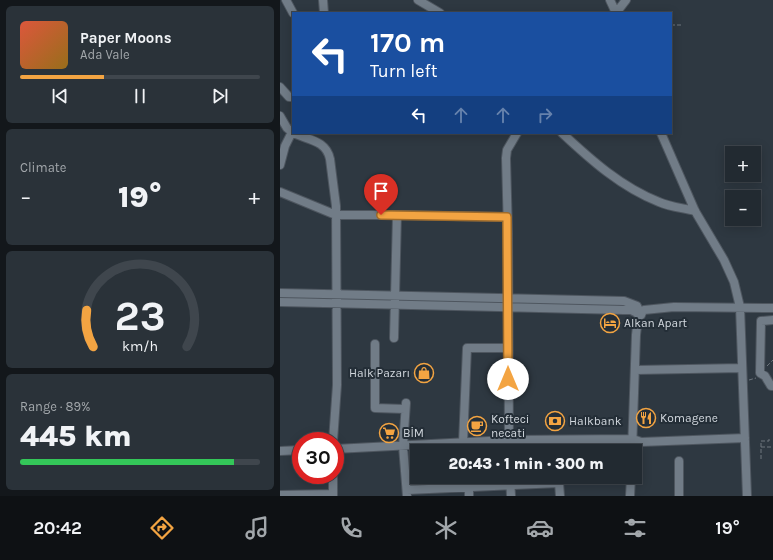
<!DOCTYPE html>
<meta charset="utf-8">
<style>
body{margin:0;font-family:Karla,sans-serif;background:#2a3239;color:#f1f3f6;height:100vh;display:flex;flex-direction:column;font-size:15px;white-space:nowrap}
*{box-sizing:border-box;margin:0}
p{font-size:13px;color:#a2a7ab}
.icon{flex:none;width:22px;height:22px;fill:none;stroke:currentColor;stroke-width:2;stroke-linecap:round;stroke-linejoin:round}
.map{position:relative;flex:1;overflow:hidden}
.side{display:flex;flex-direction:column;gap:6px;padding:6px;background:#13171b;width:280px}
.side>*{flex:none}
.guide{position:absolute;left:12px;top:12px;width:380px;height:122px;border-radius:0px;box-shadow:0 2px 10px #0003,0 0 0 1px #3f464d;background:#1a4fa0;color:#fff;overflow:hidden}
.controls{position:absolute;left:445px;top:146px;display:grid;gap:8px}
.controls a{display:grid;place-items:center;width:36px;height:36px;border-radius:0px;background:#222a31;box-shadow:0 2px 10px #0003,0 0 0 1px #3f464d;font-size:20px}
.speed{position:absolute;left:12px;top:432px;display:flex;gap:8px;font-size:20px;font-weight:700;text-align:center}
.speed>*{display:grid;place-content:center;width:52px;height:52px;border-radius:50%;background:#222a31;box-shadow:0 2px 10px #0003,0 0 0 1px #3f464d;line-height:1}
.speed .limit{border:6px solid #d22;background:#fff;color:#111}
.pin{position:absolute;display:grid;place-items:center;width:34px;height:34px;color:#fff;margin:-41px -17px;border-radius:50% 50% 50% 0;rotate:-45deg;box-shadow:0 0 4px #0007}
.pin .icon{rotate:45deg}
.me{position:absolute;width:44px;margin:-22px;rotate:0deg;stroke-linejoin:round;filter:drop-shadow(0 0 3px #0008)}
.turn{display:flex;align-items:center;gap:14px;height:84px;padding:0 12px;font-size:18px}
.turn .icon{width:52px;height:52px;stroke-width:2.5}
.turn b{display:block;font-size:28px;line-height:34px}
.lanes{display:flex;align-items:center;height:38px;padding:0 12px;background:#0003;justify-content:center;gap:20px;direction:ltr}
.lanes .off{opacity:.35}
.big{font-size:30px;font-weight:800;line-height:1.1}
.side .card{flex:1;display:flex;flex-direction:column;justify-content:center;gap:6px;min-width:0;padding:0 14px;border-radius:6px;background:#2a3239}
.side .dial{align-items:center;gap:0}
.dial svg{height:104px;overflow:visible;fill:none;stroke:#3f464d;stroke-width:7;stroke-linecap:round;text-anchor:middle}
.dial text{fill:#f1f3f6;stroke:none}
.song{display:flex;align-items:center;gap:12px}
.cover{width:48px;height:48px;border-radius:6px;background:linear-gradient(135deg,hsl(10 70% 55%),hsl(40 70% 35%))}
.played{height:4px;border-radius:2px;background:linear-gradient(90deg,#f3a442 35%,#3f464d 35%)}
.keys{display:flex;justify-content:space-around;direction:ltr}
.heat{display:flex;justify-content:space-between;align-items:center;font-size:22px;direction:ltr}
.charge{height:6px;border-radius:3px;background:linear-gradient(90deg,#34c759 89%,#3f464d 0)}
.trip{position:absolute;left:130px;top:444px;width:232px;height:40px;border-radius:0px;background:#222a31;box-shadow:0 2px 10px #0003,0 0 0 1px #3f464d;font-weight:800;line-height:40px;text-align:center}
.tab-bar{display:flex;height:64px;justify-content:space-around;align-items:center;background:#0e1114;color:#a2a7ab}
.tab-bar .icon{width:28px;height:28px}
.tab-bar .active{color:#f3a442}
.tab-bar b{font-size:18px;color:#f1f3f6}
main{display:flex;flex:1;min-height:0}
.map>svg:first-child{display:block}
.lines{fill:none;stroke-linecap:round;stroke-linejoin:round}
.minor-casing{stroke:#4e565f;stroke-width:10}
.path{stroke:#6e767e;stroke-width:1;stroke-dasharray:4 2;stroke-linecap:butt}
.minor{stroke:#717c87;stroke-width:8}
.route-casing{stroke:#9e6b2b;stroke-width:10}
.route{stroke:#f3a442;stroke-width:7}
.labels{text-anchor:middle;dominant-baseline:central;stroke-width:4;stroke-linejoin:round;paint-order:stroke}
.poi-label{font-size:12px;fill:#d2d8de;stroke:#242e37;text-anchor:start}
</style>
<main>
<section class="side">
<div class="card">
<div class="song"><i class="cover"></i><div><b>Paper Moons</b><p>Ada Vale</p></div></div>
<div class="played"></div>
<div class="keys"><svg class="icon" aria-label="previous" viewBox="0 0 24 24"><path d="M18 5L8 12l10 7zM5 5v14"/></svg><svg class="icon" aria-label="pause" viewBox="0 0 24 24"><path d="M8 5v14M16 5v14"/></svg><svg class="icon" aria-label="next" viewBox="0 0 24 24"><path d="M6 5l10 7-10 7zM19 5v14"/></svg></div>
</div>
<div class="card"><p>Climate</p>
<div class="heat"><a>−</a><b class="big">19°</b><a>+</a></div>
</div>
<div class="card dial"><svg viewBox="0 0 100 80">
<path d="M14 69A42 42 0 1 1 86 69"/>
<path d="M14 69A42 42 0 0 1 9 41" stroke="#f3a442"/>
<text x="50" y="56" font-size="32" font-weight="700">23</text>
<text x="50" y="72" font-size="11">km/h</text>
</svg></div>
<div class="card"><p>Range · 89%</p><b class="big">445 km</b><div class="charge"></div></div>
</section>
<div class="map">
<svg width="493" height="496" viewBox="0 0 493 496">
<rect width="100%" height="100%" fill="#2e3841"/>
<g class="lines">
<defs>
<path id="minor" d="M6 0 13 13
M43 0 44 13
M138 0 160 13
M330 0 336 13
M336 13 346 0
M0 87 9 97H13
M0 116 7 128 13 133
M13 133C28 140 46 140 50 159L56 206 57 385 53 441
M282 133C311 160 341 187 379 202 390 207 403 208 415 211
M381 133 415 211 444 260 454 282 460 307 467 496
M0 165 5 146 12 132
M0 192 56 215H117
M0 293 344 301 357 306 361 315
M0 302 344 310H351L361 315
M493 320 481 321 480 373 485 376 491 386H493
M114 338 117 215 227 217
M95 344V408L125 409
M355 370 462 368
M126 403 123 446 127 496
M183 443 187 348H228
M55 449 228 440 353 439 361 442 465 438
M0 451 21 450
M229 451 228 233 226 158 227 150 237 133
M352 451 356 335 358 318 364 310 394 307 493 308
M53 475V496
M230 477 231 496
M189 487V496
M127 490 279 483 280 496
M0 495 53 494
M350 496 351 477
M399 496V461"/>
</defs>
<use href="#minor" class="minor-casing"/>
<path class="path" d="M391 25H402
M487 366 493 360
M469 380 476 378
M481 447V441H489V437
M481 459V447H493"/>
<use href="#minor" class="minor"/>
</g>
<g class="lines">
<defs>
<path id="route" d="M101 215 227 217 228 379"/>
</defs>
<use href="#route" class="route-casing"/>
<use href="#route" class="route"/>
</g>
<defs>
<symbol id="hotel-ring" viewBox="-11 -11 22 22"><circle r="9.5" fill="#242e37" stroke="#f3a442" stroke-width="1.5"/><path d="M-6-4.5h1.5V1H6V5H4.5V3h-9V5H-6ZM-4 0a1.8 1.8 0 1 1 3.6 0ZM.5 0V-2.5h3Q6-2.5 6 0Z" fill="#f3a442"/></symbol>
<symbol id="shop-ring" viewBox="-11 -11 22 22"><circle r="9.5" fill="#242e37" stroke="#f3a442" stroke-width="1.5"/><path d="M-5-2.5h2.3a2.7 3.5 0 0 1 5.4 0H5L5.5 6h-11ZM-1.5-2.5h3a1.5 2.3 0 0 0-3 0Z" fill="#f3a442"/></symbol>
<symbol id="restaurant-ring" viewBox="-11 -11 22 22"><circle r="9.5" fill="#242e37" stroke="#f3a442" stroke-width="1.5"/><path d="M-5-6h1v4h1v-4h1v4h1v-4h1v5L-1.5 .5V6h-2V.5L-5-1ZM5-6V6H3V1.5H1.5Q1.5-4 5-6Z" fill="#f3a442"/></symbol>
<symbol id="bank-ring" viewBox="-11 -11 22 22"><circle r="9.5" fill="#242e37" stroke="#f3a442" stroke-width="1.5"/><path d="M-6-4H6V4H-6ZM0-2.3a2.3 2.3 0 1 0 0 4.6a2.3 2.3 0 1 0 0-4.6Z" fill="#f3a442"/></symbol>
<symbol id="cafe-ring" viewBox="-11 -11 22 22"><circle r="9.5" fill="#242e37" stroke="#f3a442" stroke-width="1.5"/><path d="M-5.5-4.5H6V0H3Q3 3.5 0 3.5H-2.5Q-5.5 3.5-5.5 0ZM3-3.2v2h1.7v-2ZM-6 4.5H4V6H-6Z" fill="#f3a442"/></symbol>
<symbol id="supermarket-ring" viewBox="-11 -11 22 22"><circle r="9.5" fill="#242e37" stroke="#f3a442" stroke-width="1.5"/><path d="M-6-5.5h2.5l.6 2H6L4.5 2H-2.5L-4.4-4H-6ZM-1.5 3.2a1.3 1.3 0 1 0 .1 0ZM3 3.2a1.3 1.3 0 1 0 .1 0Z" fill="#f3a442"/></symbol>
</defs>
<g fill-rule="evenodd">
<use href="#hotel-ring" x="319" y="312" width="22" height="22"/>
<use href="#shop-ring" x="133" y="362" width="22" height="22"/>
<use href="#restaurant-ring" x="355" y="407" width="22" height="22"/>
<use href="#bank-ring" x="264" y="410" width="22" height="22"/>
<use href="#cafe-ring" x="186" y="415" width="22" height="22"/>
<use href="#supermarket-ring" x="98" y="422" width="22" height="22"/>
</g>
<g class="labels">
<g class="poi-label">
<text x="344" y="323">Alkan Apart</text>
<text x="130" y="373" text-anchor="end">Halk Pazarı</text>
<text x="380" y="418">Komagene</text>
<text x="211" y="419">Kofteci<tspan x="211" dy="14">necati</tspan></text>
<text x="289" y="421">Halkbank</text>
<text x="123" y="433">BİM</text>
</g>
</g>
</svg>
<div class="controls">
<a>+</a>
<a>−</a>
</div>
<div class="speed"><div class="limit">30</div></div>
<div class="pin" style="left:101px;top:215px;background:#d93025"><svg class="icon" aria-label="arrive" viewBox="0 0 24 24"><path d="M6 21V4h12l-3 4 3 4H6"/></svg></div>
<svg class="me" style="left:228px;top:379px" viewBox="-20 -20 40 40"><circle r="19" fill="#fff"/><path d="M0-13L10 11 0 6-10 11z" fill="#f3a442"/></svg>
<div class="trip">20:43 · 1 min · 300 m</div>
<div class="guide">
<div class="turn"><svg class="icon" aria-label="left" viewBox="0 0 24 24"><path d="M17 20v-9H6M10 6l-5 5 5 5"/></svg><div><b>170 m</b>Turn left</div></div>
<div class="lanes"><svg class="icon" aria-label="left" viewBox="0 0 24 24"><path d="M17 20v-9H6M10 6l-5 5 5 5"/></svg><svg class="icon off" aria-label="ahead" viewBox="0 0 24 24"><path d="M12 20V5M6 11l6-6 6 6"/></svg><svg class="icon off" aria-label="ahead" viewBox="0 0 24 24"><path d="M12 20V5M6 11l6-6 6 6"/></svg><svg class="icon off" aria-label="right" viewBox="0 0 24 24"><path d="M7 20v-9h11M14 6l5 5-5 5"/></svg></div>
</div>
</div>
</main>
<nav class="tab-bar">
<b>20:42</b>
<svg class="icon active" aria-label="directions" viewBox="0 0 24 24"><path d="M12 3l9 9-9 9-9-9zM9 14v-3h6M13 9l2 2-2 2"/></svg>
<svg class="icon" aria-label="music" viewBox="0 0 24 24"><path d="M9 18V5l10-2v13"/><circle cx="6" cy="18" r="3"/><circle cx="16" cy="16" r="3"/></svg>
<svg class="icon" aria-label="phone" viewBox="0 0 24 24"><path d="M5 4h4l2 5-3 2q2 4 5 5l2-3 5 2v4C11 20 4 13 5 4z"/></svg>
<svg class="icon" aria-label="climate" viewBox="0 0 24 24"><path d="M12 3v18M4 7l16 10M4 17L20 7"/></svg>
<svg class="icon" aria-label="car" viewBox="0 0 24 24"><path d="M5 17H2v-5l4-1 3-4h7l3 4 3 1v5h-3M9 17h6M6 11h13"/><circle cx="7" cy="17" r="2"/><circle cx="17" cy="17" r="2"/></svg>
<svg class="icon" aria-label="filters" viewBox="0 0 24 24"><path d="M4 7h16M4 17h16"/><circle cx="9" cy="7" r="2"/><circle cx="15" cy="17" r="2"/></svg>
<b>19°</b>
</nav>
